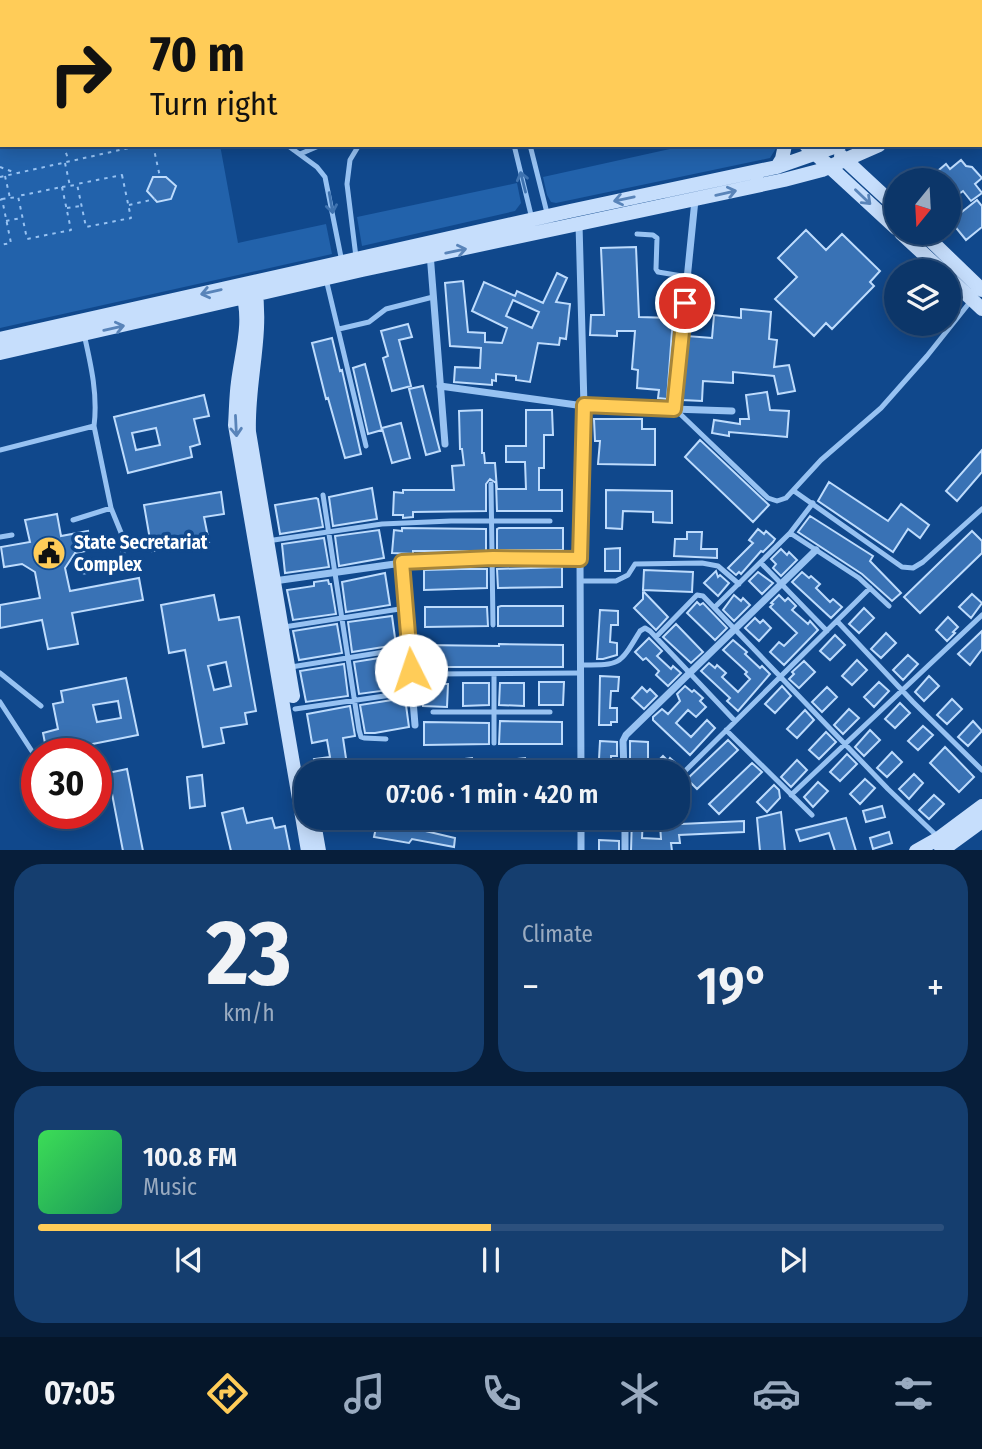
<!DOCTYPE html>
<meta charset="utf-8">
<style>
body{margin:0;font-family:"Fira Sans Condensed",sans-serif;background:#153e6f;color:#f1f3f6;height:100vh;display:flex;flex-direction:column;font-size:26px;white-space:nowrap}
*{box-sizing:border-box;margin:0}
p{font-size:23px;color:#9aabc0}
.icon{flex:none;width:38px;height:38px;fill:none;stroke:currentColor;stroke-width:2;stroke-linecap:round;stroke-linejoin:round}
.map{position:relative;height:850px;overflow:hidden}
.panel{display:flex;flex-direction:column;gap:14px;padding:14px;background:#071e3a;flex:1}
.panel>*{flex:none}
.hud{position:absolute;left:0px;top:0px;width:984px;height:147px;box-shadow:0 4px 18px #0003,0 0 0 2px #2c507d;background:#ffcc58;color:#111;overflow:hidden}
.needle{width:46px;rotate:198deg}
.controls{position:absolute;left:884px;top:168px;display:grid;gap:14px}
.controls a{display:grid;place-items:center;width:77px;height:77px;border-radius:50%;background:#0c3669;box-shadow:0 4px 18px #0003,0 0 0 2px #2c507d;font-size:35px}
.speed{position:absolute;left:21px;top:738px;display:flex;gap:14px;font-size:35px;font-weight:700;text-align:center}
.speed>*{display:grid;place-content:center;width:91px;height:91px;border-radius:50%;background:#0c3669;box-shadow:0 4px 18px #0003,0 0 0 2px #2c507d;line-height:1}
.speed .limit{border:10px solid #d22;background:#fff;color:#111}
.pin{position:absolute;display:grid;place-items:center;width:60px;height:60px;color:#fff;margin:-30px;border:4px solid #fff;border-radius:50%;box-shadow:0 2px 7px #0007}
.me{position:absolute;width:77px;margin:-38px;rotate:356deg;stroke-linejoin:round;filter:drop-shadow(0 0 5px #0008)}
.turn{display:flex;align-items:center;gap:24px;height:147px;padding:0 35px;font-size:32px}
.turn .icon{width:91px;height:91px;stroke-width:2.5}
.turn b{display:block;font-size:49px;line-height:60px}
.big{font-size:52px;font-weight:600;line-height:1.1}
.panel .tile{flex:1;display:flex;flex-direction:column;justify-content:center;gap:10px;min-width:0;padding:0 24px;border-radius:28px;background:#153e6f}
.panel .dial{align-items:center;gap:0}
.dial b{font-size:91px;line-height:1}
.song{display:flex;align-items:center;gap:21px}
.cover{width:84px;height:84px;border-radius:10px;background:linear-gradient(135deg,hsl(130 70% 55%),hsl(150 70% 35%))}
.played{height:7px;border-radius:4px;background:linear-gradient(90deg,#ffcc58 50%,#2c507d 50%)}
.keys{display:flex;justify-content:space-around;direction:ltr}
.heat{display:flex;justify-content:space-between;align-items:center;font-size:38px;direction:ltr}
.panel .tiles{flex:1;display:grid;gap:14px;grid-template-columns:1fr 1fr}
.tile:last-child{grid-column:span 2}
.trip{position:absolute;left:294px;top:760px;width:396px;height:70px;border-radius:28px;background:#0c3669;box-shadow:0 4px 18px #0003,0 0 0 2px #2c507d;font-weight:600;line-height:70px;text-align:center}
.dock{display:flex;height:112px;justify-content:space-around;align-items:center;background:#05162a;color:#9aabc0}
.dock .icon{width:49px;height:49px}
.dock .on{color:#ffcc58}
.dock b{font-size:32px;color:#f1f3f6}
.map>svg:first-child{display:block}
.green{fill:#2262ab}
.building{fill:#3972b5;stroke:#bedcfd;stroke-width:2;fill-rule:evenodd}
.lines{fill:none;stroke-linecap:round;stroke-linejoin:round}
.path{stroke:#97c2f2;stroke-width:2;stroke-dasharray:3.5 5;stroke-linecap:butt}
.lane{stroke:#97c2f2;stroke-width:5}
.street{stroke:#97c2f2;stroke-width:7}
.secondary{stroke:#c6defc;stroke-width:14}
.oneway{stroke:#3f73b0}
.oneway2{stroke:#5984b9}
.route-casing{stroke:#a68539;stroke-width:18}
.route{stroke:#ffcc58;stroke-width:12}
.labels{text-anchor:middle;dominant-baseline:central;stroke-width:7;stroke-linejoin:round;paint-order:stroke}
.poi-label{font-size:19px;font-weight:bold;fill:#fff;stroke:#10488c;text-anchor:start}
</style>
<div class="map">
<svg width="982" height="851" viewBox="0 0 982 851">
<rect width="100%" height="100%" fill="#10488c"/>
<path class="green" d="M0 0H200V2H2V145H220L238 243 326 224 332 254 0 328Z
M688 145H778L770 158 556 203 551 202 547 195 543 177Z
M517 183 521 203 515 211 362 246 357 217Z"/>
<path class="building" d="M961 160 966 166 972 167 982 178 975 184 982 193 971 201 963 191 948 202V180H927L946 164 950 169Z
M153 177H166L176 186 171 199 157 202 147 191Z
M977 200 982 206V227L966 240 948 218V204L958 215Z
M806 230 826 250 842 234 880 271 870 282 874 286 832 329 826 323 814 336 775 299 797 277 778 258Z
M636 247 639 317 673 318 667 399 658 398 659 390 637 388 638 370 632 369 635 331H617V336L590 335 591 315H604L601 248Z
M557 273 567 278 556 302 570 304 566 339 560 338 559 345 538 343 530 382 516 380V376L496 374V381L492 380V385L454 382 455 367 480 368 481 348 450 346 445 283 463 281 468 332 485 333V342L502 343 507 328 472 311 484 282 515 296 517 291 543 303ZM513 300 539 312 532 328 506 316Z
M741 309 771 312 769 339 777 340 774 367 789 365 795 391 778 394 774 376 733 372V383L703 381 702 401 682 400 687 336 712 338 714 315 741 318Z
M408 324 412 337 399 340 411 386 392 391 383 358 388 356 381 331Z
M332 338 340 371 342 370 361 454 345 458 328 398 326 399 312 343Z
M365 364 382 430 368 434 353 368Z
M423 386 440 451 426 455 409 389Z
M767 392 770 410 789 411 787 437 729 432V436L712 433 714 420 740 424V419H749L746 395Z
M204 395 209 416 194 419 200 444 190 447 192 457 128 473 114 417ZM156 428 160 445 136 450 132 433Z
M482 410V453H484L485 463H495L497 489H526L525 462H506V446H526V410H552L553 435H544V468H539V490H562V511H497L496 483 490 479 486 484V511L413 512V517L403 518V515H393L394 492 403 493V490H454L452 466 464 465 462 449H460L459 411Z
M594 419H642V429H655V465L598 464 600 441H595Z
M401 423 410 458 392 463 382 428Z
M700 440 769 505 753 522 685 457Z
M982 450V472L957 501 946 491Z
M829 482 888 521 901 504 929 525 920 538 908 529 893 552 818 501Z
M372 488 377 519 333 526 329 497Z
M606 490 672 491V523L653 522V512L623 511 622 529 606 528Z
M221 492 224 514 204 517 209 542 152 551 144 505Z
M316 498 318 499 323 527 280 534 275 505Z
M57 514 61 536 88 531 91 550 75 553 65 568 70 591 139 578 143 600 72 613 78 644 48 649 42 620 0 628V605L40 598 35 572 22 564 4 567 1 547 30 542 25 520Z
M810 516 873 556 870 561 901 593 892 601 862 574 798 532Z
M402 528 486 529V551H413V554L392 553 394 530 402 531Z
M499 528H563V550H497V529Z
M758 529 764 534 766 531 775 539 773 542 763 552 761 551 741 574 739 572 736 575 728 568 753 543 749 540Z
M379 530 384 558 339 566 335 536Z
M972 531 982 541V553L920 613 904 597Z
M687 532H702L701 549H717V558L674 556 675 539H687Z
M324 538 329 567 285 573 282 544Z
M620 548V571H605V549Z
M781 549 787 555 789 552 797 560 781 576 773 568 776 564 771 559Z
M562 567V587L498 588 497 569Z
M461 569H487V588L424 590V570Z
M644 570 693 572 692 592 643 590Z
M716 571 718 577 720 575 729 583 718 596 704 583Z
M758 572 773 583 762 594 749 581Z
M802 572 809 578 811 576 820 584 816 588 830 602 833 599 842 607 831 618 792 582Z
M385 573 390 605 346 612 342 582Z
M328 580 329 584H331L336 614 293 620 287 590 314 586V582Z
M643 591 668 617 656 630 634 608 643 599Z
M972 594 982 603 971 618 959 607Z
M214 595 219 620 239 617 256 711 245 713 247 724 221 728 224 743 203 747 185 650 169 653 161 605ZM226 662 231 686 214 690 208 666Z
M734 595 741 601 743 598 750 605 734 621 723 610Z
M779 595 785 601 788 598 796 606 792 610 808 624 810 621 818 630 784 665 770 652 779 642 784 646 797 633 770 607 773 604 771 603Z
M697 602 700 605 703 603 727 628 715 640 687 613Z
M501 606H563V626H498V607Z
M425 607H487L488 626 425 627Z
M864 608 874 618 859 633 849 624Z
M600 610 618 611V625H611L610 642 617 643V655L603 659H597Z
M392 616 396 645 352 652 348 622Z
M948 617 958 627 953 632 955 633 947 641 936 630Z
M755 618 760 623 763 620 771 628 759 641 745 628Z
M337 624 342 653 299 660 293 631Z
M676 624 703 652 691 663 663 637Z
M982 631V649L970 665 958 654Z
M886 633 896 643 881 658 871 649Z
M835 635 845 645 830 660 820 651Z
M649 638 662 651 657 656 671 669 673 666 681 673 668 686 656 675 659 671 646 658 643 660 635 652Z
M733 640 747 652 745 654 760 668 762 666 770 674 738 711 727 701 730 698 701 671 709 663 715 668 717 665 726 673 722 677 738 692 750 679 745 674 747 672 723 650Z
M499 644 563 645V667H423V645L499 646Z
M398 655 403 688 359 694 354 662Z
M908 655 918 664 903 680 893 670Z
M857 660 867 670 852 685 842 676Z
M804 661 815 672 799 688 789 679 794 674 792 672Z
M344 664 348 696 306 702 300 671Z
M600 676 619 677 618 691H611L610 708H617V722H611V725H599Z
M929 676 939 686 924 701 915 692Z
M126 678 138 735 47 753 43 733 58 729 53 704 63 702 61 691ZM118 701 121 718 97 722 93 705Z
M539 682H564L563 705H539Z
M879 682 889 691 874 707 864 697Z
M463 683H489V705L463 706Z
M500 683H524V706L499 705Z
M423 684H448L447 707 423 706Z
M685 686 692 692 694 690 703 698 700 701 706 707 696 717 688 710 676 723 691 737 707 720 715 728 690 755 653 720V717L662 709 668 714 680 701 677 694Z
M782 686 791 696 775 713 765 704Z
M642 687 647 692 650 689 657 696 644 709 632 698Z
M827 687 837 697 822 712 812 702Z
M405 698 409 727 375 733H365L360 705Z
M952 699 962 709 947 724 937 715Z
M900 703 910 713 895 728 885 719Z
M350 706 355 736 343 738 348 772H316L314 759 330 757 327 740 312 743 307 714Z
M849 709 859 718 843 734 834 725Z
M805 710 814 720 797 738 787 729Z
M500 721 562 722V744H499Z
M973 721 982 731 968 746 958 737Z
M424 722 489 723V744L424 745Z
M923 726 933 735 918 750 908 741Z
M870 730 880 740 864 756 855 747Z
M826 732 836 742 819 759 809 750Z
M728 740 738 750 697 789 687 779Z
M600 741 617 742V756H611V760L599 759Z
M630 741 648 742V759H630Z
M945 747 974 777 959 792 930 763Z
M892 752 902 762 887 777 877 768Z
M847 754 857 764 840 781 830 772Z
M663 756 668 761 670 758 679 766 674 772H659L653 766Z
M472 758 474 772H456L457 760Z
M525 758V772H507V760Z
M797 760 807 770 791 787 781 777Z
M752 763 762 772 719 814 709 804Z
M127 769 143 851H123L108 773Z
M914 774 923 783 909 799 899 789Z
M202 775 205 806 190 808 187 777Z
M865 779 875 788 860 804 850 794Z
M818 782 828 791 813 807 804 797Z
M774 785 779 790 780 798 767 812 757 802Z
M934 795 944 804 929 819 919 810Z
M882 806 885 817 866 822 863 811Z
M243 808 247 823 272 818 275 828 285 826 290 851H231L222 813Z
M781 812 785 851H760L757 818Z
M587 817H610V825L587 824Z
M632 817H643L642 838 661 839 660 825 744 821V832L679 835 680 843H671L672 851H631Z
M378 818 400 825 455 838 454 847 412 839 409 843 374 837Z
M846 818 856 851H835L829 833 800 841 796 830Z
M889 832 892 843 873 849 870 838Z
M599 840 619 841V851H599Z"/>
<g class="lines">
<path class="path" d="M31 2 32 0
M0 11 2 9
M0 50 2 52
M0 55 2 53
M0 131 2 130
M63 145 69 161
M153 145 160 177
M65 163 70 186
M0 167 16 173
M122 175 131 218 86 227 77 184Z
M5 176 10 198
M0 177 142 145
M62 187 71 230 27 239 18 196Z
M62 187 76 185
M2 199 17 197
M0 200 2 199 11 243 0 245
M129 205 155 199
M67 208 81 206
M6 221 21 218"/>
<path class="lane" d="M406 0 407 2
M531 0 534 2
M219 2 220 0
M287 145 317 167 325 177 342 262
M514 145 532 219
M530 145 547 213
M300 154 321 145
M637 234 653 235 657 238 656 269 658 272 688 277
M356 257 347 184 350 160 359 145
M326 279 366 446
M339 329 369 322 386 309 433 297
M675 409 768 498 777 501 786 498 821 460 881 408 927 356 970 302
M0 450 94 426C98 395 91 365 84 334
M491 484 493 625
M794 491 902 567 913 568 923 562 982 509
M323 495 359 730 361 737 364 738 386 739
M73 520 111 508
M790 533 859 578 889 606
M0 537 12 535
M267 541 382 524 451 521H550
M761 563 827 631
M84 572 120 563 124 548 122 535 111 508 94 426
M580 581H616L628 575 635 564 702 563 718 566 739 584
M715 607 790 533 813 503
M837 621 913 702 982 770
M284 627 406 608
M656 637 697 595 703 596 888 789 938 837
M580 665C621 665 619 666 640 631L645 628 650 631 735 721
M291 667 409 648
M0 673 41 706
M432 674 580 673
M494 674V743
M0 702 37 759
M295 709 412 692
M433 712H550
M726 730 812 815
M677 779 870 588
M791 795 982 615"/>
<path class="street" d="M579 224 584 406 580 559 581 772
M430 253 445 444
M440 386 584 406 732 411
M674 409 695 200
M402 563 415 725
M274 581 402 563 493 558 580 559
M624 772 623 741 626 735 816 550
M581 817V851
M625 817V851"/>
<path class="secondary" d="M649 0 651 2
M673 0 674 2
M982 77V76
M806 145 896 228
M841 156 896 207
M777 167 782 159 785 145
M901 233 942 271
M923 233 982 290
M948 277 982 309
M255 287C263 336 247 383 249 432L293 696
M242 290C252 322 242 350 238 382 236 396 236 411 235 425L308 851
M0 339 570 211 777 167 840 145
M0 353 362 270 784 180 822 170 879 145
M313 817 319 851
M916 851 939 838 982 806
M941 851 982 821"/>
</g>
<defs><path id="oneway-shaft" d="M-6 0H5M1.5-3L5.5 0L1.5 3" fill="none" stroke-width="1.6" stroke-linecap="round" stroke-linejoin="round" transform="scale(1.75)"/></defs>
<g class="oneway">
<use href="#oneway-shaft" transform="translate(523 182) rotate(-104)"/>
<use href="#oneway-shaft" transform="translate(331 203) rotate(80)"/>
</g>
<g class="oneway2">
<use href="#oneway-shaft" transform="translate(726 193) rotate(-13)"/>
<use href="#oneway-shaft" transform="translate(863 197) rotate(44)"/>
<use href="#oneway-shaft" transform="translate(624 199) rotate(168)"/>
<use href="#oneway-shaft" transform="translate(456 251) rotate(-12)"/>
<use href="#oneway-shaft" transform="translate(211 292) rotate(167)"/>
<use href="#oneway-shaft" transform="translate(114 328) rotate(-13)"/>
<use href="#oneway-shaft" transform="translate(236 426) rotate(87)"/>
</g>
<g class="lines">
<defs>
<path id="route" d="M411 670 402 562 493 558 580 559 584 405 674 409 685 303"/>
</defs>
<use href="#route" class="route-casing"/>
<use href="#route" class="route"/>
</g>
<defs>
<symbol id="civic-disc" viewBox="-11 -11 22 22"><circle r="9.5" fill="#ffcc58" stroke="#10488c"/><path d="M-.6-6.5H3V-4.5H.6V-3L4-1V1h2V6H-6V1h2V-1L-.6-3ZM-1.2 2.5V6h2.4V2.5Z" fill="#111"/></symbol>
</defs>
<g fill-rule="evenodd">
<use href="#civic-disc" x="30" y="534" width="38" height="38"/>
</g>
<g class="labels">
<g class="poi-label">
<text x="74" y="542">State Secretariat<tspan x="74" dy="22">Complex</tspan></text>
</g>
</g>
</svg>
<div class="controls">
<a><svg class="needle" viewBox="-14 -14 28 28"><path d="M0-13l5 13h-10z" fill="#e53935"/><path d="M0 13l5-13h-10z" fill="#9aabc0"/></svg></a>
<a><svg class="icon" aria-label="layers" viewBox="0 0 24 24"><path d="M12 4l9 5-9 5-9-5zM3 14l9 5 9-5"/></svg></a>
</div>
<div class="speed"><div class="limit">30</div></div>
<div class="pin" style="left:685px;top:303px;background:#d93025"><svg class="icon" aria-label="arrive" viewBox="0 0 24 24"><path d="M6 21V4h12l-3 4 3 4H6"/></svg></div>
<svg class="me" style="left:411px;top:670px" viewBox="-20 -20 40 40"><circle r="19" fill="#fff"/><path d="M0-13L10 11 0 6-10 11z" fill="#ffcc58"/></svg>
<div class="trip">07:06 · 1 min · 420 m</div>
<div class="hud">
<div class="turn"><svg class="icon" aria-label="right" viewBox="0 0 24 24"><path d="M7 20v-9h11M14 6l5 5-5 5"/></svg><div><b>70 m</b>Turn right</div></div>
</div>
</div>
<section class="panel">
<div class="tiles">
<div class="tile dial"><b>23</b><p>km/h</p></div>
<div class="tile"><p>Climate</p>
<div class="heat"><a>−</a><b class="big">19°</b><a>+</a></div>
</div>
<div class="tile">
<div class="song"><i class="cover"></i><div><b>100.8 FM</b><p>Music</p></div></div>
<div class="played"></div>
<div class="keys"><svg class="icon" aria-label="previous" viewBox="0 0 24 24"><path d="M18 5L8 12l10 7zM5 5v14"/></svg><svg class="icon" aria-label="pause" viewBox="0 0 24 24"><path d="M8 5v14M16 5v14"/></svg><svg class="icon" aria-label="next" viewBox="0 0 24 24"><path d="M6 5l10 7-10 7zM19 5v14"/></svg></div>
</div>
</div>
</section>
<nav class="dock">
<b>07:05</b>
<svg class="icon on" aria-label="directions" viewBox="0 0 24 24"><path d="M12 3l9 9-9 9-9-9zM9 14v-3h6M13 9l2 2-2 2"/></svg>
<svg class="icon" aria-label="music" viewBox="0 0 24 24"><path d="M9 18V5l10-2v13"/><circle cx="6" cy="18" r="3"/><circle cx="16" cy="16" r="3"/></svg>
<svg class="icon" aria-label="phone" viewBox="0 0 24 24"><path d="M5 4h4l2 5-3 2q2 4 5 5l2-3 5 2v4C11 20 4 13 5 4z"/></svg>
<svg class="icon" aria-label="climate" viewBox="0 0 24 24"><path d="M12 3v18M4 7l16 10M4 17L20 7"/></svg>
<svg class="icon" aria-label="car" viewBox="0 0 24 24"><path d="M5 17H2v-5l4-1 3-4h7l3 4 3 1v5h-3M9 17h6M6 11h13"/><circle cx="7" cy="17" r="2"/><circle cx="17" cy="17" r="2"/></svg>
<svg class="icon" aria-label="filters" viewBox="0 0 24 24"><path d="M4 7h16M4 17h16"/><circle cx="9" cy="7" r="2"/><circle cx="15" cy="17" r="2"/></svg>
</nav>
